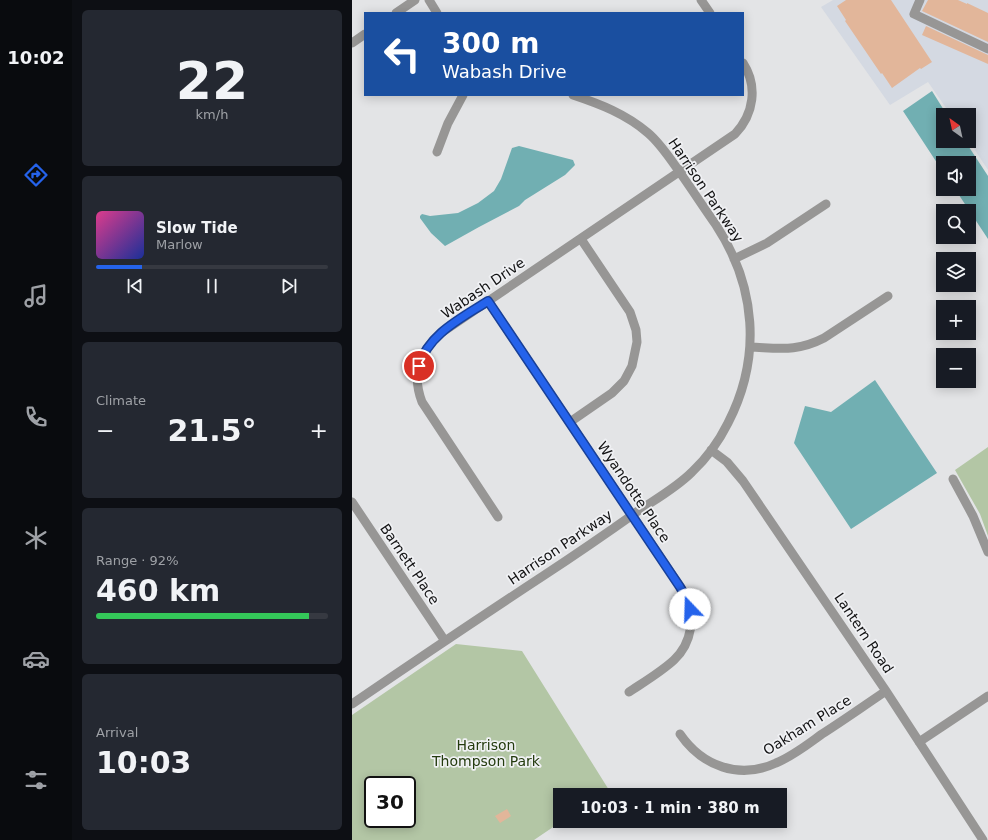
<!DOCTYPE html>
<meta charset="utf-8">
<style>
body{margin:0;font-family:"DejaVu Sans",sans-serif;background:#242831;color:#f1f3f6;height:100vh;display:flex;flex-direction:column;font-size:15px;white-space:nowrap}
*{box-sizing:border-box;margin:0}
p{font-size:13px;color:#9ea1a6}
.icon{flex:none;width:22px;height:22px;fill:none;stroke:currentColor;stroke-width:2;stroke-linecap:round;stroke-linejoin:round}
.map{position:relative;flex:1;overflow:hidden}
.drawer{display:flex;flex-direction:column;gap:10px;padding:10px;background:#0d0f14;width:280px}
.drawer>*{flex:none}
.guide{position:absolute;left:12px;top:12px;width:380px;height:84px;border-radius:0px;box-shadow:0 2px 10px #0003;background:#1a4fa0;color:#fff;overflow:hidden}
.needle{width:26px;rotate:327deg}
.fabs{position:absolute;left:584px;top:108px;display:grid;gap:8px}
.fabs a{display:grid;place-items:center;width:40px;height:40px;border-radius:0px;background:#171b24;box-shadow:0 2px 10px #0003;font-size:20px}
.speed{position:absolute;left:12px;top:776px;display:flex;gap:8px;font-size:20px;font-weight:700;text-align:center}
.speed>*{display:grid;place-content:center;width:52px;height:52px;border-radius:50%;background:#171b24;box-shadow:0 2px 10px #0003;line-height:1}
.speed .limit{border:2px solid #111;border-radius:6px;background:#fff;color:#111}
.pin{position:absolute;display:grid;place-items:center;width:34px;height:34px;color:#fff;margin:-17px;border:2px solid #fff;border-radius:50%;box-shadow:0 1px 4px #0007}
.me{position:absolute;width:44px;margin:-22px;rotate:339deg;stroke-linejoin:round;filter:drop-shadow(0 0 3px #0008)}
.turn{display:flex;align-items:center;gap:14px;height:84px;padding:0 12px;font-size:18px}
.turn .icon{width:52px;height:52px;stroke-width:2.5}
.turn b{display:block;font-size:28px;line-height:34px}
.big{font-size:30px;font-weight:700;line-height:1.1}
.drawer .card{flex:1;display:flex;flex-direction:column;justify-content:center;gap:6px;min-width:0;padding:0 14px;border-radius:6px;background:#242831}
.drawer .dial{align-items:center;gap:0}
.dial b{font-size:52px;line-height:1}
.song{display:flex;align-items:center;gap:12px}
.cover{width:48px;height:48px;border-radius:6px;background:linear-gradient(135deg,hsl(330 70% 55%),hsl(230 70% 35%))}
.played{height:4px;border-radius:2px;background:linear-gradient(90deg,#2563eb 20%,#363941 20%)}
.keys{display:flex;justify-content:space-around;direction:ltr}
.heat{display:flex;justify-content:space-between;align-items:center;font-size:22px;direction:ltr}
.charge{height:6px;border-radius:3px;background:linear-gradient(90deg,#34c759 92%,#363941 0)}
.trip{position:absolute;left:201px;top:788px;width:234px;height:40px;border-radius:0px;background:#171b24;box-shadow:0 2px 10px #0003;font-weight:700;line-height:40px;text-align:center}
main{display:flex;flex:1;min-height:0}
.menu{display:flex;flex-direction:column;width:72px;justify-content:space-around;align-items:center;background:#090b0e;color:#9ea1a6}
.menu .icon{width:28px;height:28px}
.menu .current{color:#2563eb}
.menu b{font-size:18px;color:#f1f3f6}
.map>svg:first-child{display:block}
.built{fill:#d4d9e2}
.green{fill:#b3c6a5;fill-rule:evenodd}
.water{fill:#71afb2}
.building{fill:#e2b69a}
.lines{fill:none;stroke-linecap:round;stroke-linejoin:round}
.minor{stroke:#979695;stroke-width:9}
.route-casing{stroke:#184099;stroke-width:10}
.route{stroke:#2563eb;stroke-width:7}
.labels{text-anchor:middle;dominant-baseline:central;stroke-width:3.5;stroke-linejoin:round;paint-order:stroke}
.street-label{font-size:14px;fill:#121213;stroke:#f0f1f4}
.park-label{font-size:14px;fill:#243b0e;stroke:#f0f1f4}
</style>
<main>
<nav class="menu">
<b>10:02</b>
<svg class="icon current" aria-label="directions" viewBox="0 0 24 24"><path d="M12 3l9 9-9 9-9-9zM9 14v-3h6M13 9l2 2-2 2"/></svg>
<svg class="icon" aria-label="music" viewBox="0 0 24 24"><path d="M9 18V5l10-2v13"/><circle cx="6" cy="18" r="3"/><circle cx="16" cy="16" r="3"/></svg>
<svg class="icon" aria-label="phone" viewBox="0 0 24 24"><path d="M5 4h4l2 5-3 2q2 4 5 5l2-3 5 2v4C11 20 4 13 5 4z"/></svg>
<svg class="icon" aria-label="climate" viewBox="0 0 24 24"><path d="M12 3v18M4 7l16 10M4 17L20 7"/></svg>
<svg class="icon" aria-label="car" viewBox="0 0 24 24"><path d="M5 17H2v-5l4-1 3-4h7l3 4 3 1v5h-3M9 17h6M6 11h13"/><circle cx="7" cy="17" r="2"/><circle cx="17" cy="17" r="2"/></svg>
<svg class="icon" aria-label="filters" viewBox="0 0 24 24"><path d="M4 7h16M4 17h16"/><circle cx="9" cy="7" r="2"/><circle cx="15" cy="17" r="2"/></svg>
</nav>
<section class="drawer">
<div class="card dial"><b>22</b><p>km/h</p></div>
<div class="card">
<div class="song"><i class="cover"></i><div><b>Slow Tide</b><p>Marlow</p></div></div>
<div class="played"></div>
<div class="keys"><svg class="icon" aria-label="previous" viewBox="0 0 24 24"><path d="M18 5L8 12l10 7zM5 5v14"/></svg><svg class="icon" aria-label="pause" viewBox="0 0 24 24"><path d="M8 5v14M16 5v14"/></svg><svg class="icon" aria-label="next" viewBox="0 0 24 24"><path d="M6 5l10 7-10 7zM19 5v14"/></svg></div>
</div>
<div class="card"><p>Climate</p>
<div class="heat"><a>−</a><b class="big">21.5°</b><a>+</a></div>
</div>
<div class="card"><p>Range · 92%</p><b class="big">460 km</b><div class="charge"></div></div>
<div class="card"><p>Arrival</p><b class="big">10:03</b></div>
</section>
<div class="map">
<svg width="636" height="840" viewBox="0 0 636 840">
<rect width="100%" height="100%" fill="#e3e4e6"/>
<path class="built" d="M481 0H636V170L617 141V115H599L576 82 538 105 469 7Z"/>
<path class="green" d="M636 447V536L628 514 603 470Z
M104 644 170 651 257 790 249 795H208V821H210L182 840H0V715ZM21 785H55V819H21Z"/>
<path class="water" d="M580 91 595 115H591V141H613L636 176V239L603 189H617V163H591V172L551 111Z
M167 146 221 160 223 165 213 175 173 200 167 206 127 227 93 246 79 233 68 218V216L70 214 78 216 106 213 126 203 142 191 149 179 160 148Z
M523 380 585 473 499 529 442 443 453 406 479 412Z"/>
<path class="building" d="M494 0H539L580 62 569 69 568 68 540 88 530 73 529 74 493 21 494 20 485 6Z
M576 0H606L615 4V3L636 13V42L570 11Z
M574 26 636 55V64L570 35Z
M155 809 159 816 148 823 143 816Z"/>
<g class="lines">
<path class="minor" d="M77 0 85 13
M349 0 358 13
M568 0 562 14 636 49
M44 13 63 0
M0 43 13 34
M85 152 96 123 111 95
M382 259 415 243 474 204
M136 301 321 576C325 582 330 588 333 595 344 616 340 643 322 660 309 672 292 682 277 692
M398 347C427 348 445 352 472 338L536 296
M218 422 260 393 272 381 280 366 285 342 284 330 278 312 229 239
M359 450 375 462 391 481 534 691 631 840
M601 479 621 516 636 552
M0 502 93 641
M146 517 70 402C59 373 68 349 92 331L383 134C402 114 406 86 391 63
M0 704C63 661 127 618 191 576 223 555 255 533 286 511 304 499 324 488 340 472 355 458 367 441 376 423 410 357 404 286 364 225 352 208 341 191 329 174 319 160 309 144 296 133 274 114 248 104 221 95
M328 734C350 766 387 780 424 763 441 756 456 744 470 734 492 720 513 705 534 691
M567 742 636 696"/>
</g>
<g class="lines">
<defs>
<path id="route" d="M67 366C76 334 110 318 136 301L328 587 335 599 338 609"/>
</defs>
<use href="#route" class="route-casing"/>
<use href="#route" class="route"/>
</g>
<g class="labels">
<g class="street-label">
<text transform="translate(354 190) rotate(56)">Harrison Parkway</text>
<text transform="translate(131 288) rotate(-34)">Wabash Drive</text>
<text transform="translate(282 492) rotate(56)">Wyandotte Place</text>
<text transform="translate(208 547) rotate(-34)">Harrison Parkway</text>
<text transform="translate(58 564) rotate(56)">Barnett Place</text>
<text transform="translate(512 633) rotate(56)">Lantern Road</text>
<text transform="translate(455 725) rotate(-32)">Oakham Place</text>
</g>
<g class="park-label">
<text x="134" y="745">Harrison<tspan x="134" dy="16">Thompson Park</tspan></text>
</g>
</g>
</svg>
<div class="fabs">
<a><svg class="needle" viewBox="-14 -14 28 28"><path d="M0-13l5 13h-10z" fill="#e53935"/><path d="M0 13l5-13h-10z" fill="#9ea1a6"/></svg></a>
<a><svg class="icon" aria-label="sound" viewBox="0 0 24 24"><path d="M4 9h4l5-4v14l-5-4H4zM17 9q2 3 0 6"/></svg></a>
<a><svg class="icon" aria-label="search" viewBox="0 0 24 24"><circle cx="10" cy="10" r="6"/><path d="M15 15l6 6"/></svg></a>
<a><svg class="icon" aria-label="layers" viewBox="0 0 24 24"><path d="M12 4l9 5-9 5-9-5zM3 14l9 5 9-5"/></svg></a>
<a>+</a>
<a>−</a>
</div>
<div class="speed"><div class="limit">30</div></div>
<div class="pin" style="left:67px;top:366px;background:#d93025"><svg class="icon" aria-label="arrive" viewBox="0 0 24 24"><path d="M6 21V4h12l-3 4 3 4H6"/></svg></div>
<svg class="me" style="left:338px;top:609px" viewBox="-20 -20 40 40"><circle r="19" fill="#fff"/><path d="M0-13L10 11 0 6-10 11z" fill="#2563eb"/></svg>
<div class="trip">10:03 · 1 min · 380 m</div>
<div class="guide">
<div class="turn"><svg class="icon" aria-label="left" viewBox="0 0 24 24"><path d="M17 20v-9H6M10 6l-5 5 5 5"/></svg><div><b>300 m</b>Wabash Drive</div></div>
</div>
</div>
</main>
